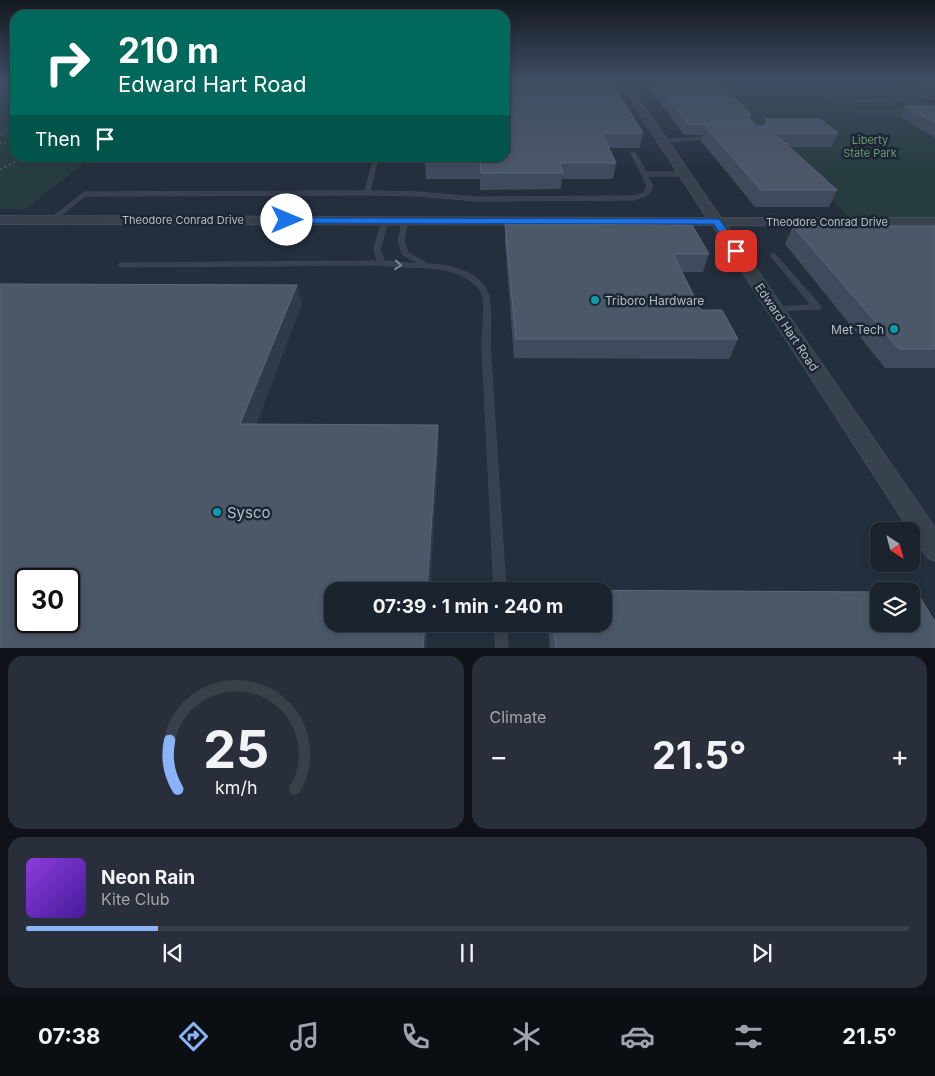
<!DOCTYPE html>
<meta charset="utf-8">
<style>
body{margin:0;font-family:Inter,sans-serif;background:#282f3a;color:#f1f3f6;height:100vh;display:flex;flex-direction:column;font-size:19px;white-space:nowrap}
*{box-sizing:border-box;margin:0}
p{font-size:16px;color:#a0a4aa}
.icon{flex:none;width:28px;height:28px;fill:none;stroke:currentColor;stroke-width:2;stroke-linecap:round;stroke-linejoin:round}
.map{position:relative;height:648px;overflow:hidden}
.panel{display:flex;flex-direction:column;gap:8px;padding:8px;background:#0f1319;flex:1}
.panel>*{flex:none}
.guide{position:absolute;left:10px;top:10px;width:500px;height:152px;border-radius:15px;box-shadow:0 2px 8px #0003,0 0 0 1px #39404a;background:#00695c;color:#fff;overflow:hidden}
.needle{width:32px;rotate:144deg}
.buttons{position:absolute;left:870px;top:522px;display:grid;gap:10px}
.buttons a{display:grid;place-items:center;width:50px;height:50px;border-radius:10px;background:#1b232e;box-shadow:0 2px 8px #0003,0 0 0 1px #39404a;font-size:25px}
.speed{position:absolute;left:15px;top:568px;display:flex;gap:10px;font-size:25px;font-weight:700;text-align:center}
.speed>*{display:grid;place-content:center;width:65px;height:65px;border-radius:50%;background:#1b232e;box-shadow:0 2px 8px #0003,0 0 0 1px #39404a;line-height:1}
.speed .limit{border:2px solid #111;border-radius:8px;background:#fff;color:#111}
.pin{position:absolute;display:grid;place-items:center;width:42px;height:42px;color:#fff;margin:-21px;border-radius:10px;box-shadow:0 2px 8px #0006}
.me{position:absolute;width:55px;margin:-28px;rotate:90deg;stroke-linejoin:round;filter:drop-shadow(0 0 4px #0008)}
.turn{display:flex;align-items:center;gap:18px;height:105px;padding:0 25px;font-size:22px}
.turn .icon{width:65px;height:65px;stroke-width:2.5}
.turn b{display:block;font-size:35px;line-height:42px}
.then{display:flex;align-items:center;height:48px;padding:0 25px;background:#0003;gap:10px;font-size:19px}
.big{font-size:38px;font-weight:700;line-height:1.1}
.panel .widget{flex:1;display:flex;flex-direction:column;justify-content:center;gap:8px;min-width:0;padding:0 18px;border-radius:15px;background:#282f3a}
.panel .dial{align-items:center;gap:0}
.dial svg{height:130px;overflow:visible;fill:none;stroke:#39404a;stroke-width:7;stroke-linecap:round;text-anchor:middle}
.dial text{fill:#f1f3f6;stroke:none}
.song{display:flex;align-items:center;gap:15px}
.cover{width:60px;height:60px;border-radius:8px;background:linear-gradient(135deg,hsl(270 70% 55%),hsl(260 70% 35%))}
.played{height:5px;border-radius:2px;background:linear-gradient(90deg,#8ab4f8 15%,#39404a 15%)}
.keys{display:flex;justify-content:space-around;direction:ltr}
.heat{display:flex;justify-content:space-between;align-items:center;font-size:28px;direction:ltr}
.panel .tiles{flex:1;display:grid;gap:8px;grid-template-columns:1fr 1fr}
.widget:last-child{grid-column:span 2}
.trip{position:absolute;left:324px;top:582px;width:288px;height:50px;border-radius:15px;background:#1b232e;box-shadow:0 2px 8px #0003,0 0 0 1px #39404a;font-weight:700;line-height:50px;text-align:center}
.tab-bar{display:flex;height:80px;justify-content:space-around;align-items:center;background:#0b0e12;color:#a0a4aa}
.tab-bar .icon{width:35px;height:35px}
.tab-bar .active{color:#8ab4f8}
.tab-bar b{font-size:22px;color:#f1f3f6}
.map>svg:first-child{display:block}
.green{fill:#263c3f}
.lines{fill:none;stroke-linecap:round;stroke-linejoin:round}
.service-casing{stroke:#414a57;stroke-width:1}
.minor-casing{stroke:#414a57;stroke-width:2}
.path-far1{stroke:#3f5557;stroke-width:2;stroke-dasharray:2 2;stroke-linecap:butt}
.path{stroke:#3f5557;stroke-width:2.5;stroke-dasharray:2.5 2.5;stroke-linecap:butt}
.service{fill:#38414e;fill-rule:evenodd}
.minor{fill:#38414e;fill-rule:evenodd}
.wall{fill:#3f4b5c}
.shaded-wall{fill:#2f3b4b}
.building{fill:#4b5868;stroke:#5c6777;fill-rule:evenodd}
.oneway{stroke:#7c8592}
.route{fill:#1a73e8;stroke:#114b97}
.culture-dot{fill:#0f9aa8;stroke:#1d2633;stroke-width:2}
.labels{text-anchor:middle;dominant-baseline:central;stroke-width:5;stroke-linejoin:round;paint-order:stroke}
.far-park-label{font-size:11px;fill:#6b9a76;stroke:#1d2633}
.far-street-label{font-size:11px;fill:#b4bcc9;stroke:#1d2633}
.poi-label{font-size:12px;fill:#b4bcc9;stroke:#1d2633;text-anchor:start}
.street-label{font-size:12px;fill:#b4bcc9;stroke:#1d2633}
.near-poi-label{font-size:15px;fill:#b4bcc9;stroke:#1d2633;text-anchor:start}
</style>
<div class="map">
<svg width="935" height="649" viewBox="0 0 935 649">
<rect width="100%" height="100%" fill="#242f3e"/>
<path class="green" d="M0 80H15V158H90L26 209H0Z
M706 80H885L935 107V217H849Z"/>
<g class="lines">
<defs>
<path id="service" d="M797 80H802L805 82H875L872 80H877L935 111V114L912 102 832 101ZM808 84H879L889 90 816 89ZM820 91 893 92 908 100 833 99Z
M932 97 935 98V100L931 99Z
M855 110H912L914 111 912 112H854L853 111Z
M710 137 712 138V139L662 142 660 141 662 140Z
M631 152H635L646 172H685L688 174 685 176H647L653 186 649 194 635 200 476 201 418 196 367 195 85 196 54 221 52 222 49 220 84 192 365 191 374 158H378L370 191 418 192 476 197 634 196 644 193 647 186 631 153Z
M385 219 388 221 380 249 384 261 419 264 403 255 398 241 402 221 403 220H407L408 221 404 241 408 253 425 262 426 264C448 264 485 272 489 298 492 313 490 330 490 345L506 591H494L482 345C482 328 487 307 481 291 479 288 476 286 473 283 447 262 412 270 381 265L121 267 118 265 121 263 377 261 374 249 382 221Z
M773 253 775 254 820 305 821 307 820 309 772 311 771 309 772 307H775L811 305 771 256V254Z
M495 624H507L508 649H496Z"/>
<path id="minor" d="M618 80H626L721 218H935V226L726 225 935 528V561L927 557 712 225 0 224V216L707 218Z"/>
</defs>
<use href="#service" class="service-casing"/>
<use href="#minor" class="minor-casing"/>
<path class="path-far1" d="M0 102H15
M0 135 15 126
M0 143 15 144"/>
<path class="path" d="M15 151V155
M0 170 22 158"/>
<use href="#service" class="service"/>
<use href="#minor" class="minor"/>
</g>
<path class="wall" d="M505 80 643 133 640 148H609L616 163 613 179H562L561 189 480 190V179H426L425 163Z
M643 80H715L755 124 754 126H763L765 119 838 133 831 147H790L837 190 829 207H755L701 141 703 135H684Z
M889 80H935V94L934 93 931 99H923Z
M905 106H935V138L900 116Z
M505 224 709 254 703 272H682L701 310 738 339 729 359 514 358 505 242Z
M793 226H935V368H885L785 244Z
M550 590 879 592V624H911V592H917L935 622V649H550L548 624H602V591H550Z"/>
<path class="shaded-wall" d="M297 285 302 304 249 444 240 424Z
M438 425 439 445 430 591H427Z
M425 624H428L426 649H423Z"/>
<path class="building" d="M505 80H610L643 133H602L616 163H560L563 173H481L480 163H425L426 158H505Z
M653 80H715L751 114 749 118 755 124H688Z
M915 80H922L935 86V88L929 87Z
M905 106H935V123Z
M765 119H820L838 133H774L837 190H761L705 126H766L768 123Z
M505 224 692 225 709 254H673L701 310H722L738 339H516Z
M793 226H935V349H899Z
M0 284 297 285 240 424 438 425 427 591H332V624H425L423 649H0ZM26 579H69V621H26Z
M550 590 879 592V624H911V592H917L935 622V649H556L553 624H602V591H550Z"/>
<defs><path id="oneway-chevron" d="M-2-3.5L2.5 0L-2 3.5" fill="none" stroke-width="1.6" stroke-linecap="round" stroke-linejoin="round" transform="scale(1.25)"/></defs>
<use class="oneway" href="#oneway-chevron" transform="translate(398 265) rotate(4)"/>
<linearGradient id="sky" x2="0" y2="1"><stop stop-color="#141a22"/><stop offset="0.47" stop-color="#3f4d63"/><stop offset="1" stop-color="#3f4d63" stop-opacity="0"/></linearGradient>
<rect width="935" height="171" fill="url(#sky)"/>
<path class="route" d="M284 218 716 219 720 220 741 251 736 254 732 253 714 224 287 223 284 222Z"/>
<g class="culture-dot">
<circle cx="595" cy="300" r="5"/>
<circle cx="894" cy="329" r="5"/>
<circle cx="217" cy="512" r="5"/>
</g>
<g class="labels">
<g class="far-park-label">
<text x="870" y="140">Liberty<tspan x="870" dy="13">State Park</tspan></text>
</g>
<g class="far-street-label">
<text x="183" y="220">Theodore Conrad Drive</text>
<text x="827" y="222">Theodore Conrad Drive</text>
</g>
<g class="poi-label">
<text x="605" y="300">Triboro Hardware</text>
<text x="884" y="329" text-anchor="end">Met Tech</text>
</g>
<g class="street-label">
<text transform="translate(787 327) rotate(56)">Edward Hart Road</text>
</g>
<g class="near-poi-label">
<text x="227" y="512">Sysco</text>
</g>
</g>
</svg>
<div class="buttons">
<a><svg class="needle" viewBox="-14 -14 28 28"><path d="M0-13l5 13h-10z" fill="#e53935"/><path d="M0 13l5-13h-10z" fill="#a0a4aa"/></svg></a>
<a><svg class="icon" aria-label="layers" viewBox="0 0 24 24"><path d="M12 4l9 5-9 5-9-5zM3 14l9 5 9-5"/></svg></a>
</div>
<div class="speed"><div class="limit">30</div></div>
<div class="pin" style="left:736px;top:251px;background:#d93025"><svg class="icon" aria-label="arrive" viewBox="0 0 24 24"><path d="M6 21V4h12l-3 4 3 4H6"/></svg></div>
<svg class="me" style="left:287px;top:220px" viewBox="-20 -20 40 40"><circle r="19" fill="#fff"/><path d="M0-13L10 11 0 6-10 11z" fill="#1a73e8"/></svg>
<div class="trip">07:39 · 1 min · 240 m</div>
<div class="guide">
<div class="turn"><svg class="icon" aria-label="right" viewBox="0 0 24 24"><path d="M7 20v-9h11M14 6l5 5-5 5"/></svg><div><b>210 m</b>Edward Hart Road</div></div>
<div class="then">Then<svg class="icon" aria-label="arrive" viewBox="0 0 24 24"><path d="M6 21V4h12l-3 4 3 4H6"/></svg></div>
</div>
</div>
<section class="panel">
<div class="tiles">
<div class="widget dial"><svg viewBox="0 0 100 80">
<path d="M14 69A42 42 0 1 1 86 69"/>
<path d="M14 69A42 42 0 0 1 9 39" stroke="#8ab4f8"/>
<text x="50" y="56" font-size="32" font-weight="700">25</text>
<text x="50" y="72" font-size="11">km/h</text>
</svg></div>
<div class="widget"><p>Climate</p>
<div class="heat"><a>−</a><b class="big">21.5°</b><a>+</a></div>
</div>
<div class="widget">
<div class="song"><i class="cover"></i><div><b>Neon Rain</b><p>Kite Club</p></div></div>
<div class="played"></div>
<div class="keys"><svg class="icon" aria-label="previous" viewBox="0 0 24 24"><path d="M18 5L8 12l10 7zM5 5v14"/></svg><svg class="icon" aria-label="pause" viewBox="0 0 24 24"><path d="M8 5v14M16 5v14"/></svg><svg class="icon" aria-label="next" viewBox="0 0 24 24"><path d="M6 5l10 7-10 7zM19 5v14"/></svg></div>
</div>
</div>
</section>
<nav class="tab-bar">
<b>07:38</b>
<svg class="icon active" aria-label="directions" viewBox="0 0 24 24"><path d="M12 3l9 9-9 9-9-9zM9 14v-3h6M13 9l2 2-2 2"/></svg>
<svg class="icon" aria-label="music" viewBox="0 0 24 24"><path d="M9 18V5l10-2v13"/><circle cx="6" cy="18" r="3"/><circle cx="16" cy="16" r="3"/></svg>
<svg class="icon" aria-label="phone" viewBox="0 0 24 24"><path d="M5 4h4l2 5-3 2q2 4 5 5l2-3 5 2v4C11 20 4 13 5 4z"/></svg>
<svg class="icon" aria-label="climate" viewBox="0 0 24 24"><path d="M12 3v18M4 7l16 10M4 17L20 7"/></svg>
<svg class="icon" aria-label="car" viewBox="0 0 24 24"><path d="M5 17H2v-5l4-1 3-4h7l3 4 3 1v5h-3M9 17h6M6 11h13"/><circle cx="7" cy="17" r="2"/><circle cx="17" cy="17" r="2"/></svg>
<svg class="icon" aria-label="filters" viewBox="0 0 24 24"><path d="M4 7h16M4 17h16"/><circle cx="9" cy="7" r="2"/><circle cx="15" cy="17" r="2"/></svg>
<b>21.5°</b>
</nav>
